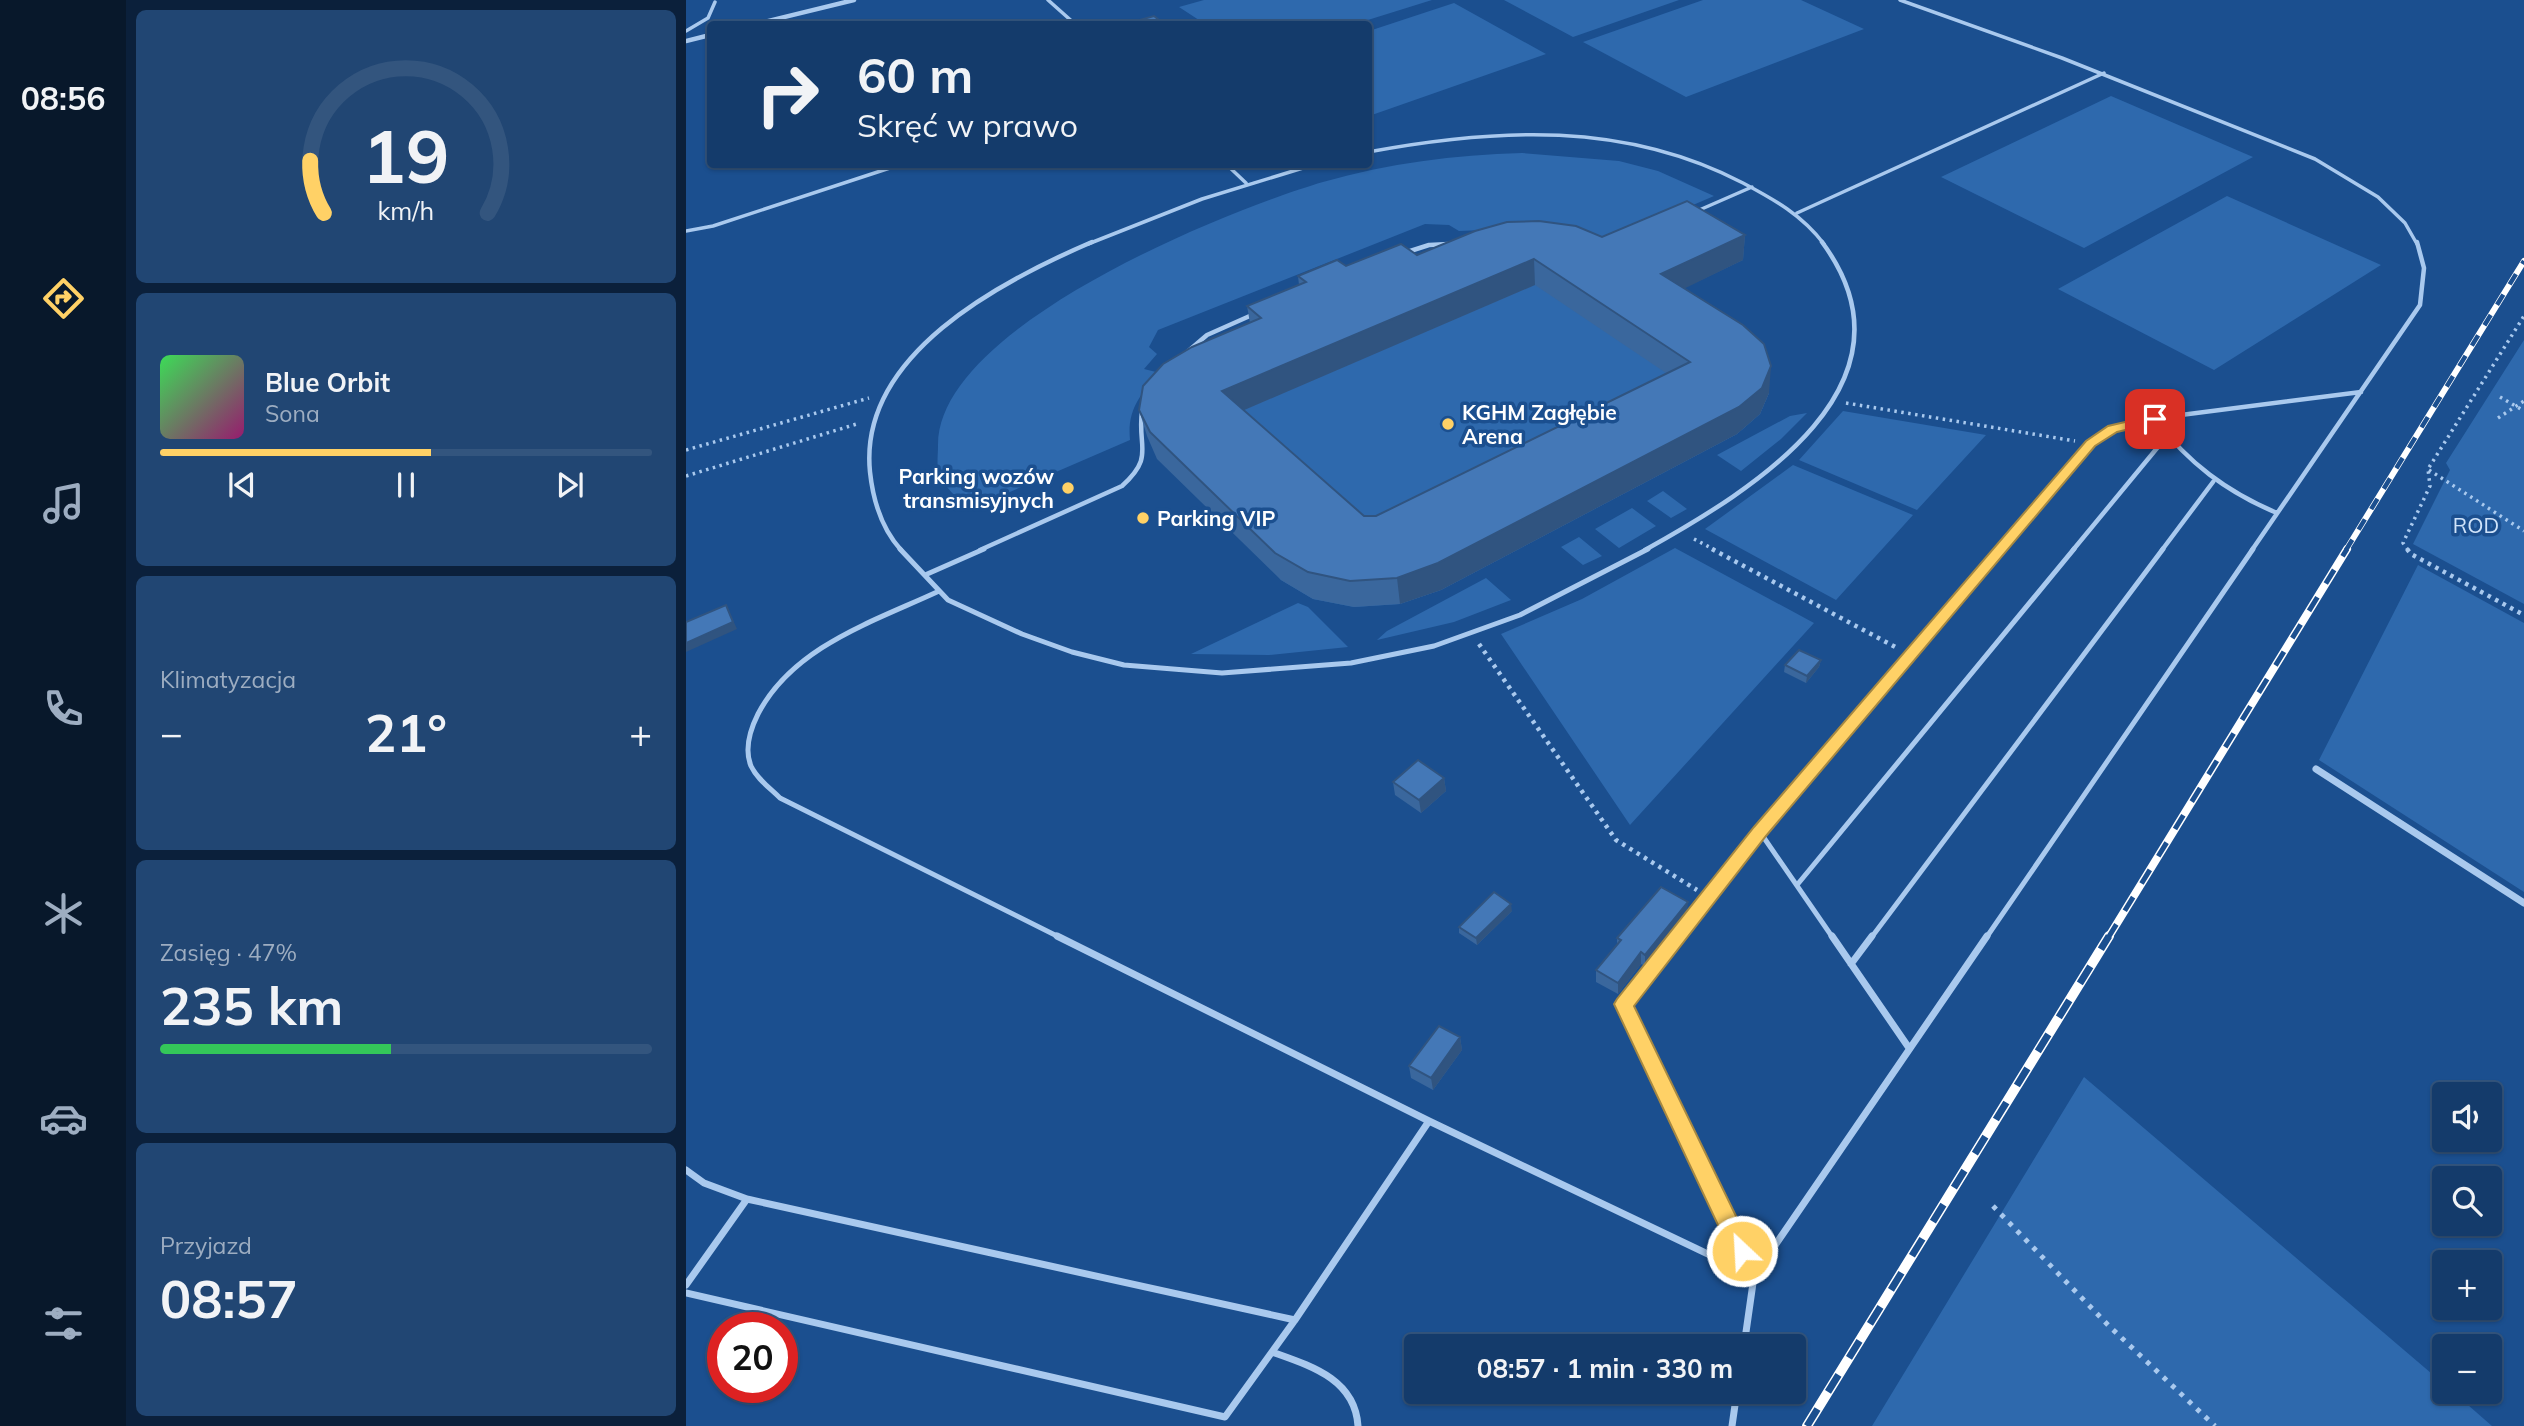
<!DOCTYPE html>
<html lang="pl">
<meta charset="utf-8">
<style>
body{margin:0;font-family:Mulish,sans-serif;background:#214673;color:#f1f3f6;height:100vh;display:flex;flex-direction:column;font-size:26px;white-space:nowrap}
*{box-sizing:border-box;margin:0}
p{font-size:23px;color:#9dadc1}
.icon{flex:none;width:38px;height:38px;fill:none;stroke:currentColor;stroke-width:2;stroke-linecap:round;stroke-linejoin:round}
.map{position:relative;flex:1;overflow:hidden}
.drawer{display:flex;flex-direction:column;gap:10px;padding:10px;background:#0b203b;width:560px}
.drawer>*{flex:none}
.banner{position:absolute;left:21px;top:21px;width:665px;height:147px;border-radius:7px;box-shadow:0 2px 5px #0004,0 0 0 2px #33557e;background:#143b6b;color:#f1f3f6;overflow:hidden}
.controls{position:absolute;left:1746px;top:1082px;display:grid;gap:14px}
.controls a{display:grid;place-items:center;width:70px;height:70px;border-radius:7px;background:#143b6b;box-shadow:0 2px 5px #0004,0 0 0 2px #33557e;font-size:35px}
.speed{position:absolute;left:21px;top:1312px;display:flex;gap:14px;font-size:35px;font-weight:700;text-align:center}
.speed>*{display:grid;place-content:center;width:91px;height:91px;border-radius:50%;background:#143b6b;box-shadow:0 2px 5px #0004,0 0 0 2px #33557e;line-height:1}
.speed .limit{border:10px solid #d22;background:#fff;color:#111}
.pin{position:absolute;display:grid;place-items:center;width:60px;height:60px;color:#fff;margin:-30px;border-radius:14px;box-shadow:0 4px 10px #0006}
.me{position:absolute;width:77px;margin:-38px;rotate:335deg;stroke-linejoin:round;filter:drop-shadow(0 0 5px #0008)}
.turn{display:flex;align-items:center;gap:24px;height:147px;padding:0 35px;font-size:32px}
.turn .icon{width:91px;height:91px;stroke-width:2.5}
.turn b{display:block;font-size:49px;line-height:60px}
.big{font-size:52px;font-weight:700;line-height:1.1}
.drawer .card{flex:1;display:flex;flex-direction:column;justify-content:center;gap:10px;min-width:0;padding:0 24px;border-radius:10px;background:#214673}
.drawer .dial{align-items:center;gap:0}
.dial svg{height:182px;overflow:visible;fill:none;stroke:#33557e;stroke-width:7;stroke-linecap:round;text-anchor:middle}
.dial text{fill:#f1f3f6;stroke:none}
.song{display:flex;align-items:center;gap:21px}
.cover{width:84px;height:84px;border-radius:10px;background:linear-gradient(135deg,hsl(130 70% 55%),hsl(320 70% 35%))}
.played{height:7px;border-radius:4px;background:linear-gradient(90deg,#ffd166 55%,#33557e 55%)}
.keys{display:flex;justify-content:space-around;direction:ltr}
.heat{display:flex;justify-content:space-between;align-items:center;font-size:38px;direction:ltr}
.charge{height:10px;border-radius:5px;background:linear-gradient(90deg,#34c759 47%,#33557e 0)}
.trip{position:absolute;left:718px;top:1334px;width:402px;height:70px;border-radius:7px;background:#143b6b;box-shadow:0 2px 5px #0004,0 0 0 2px #33557e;font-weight:700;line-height:70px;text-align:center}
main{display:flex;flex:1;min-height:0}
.tabs{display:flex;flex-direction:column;width:126px;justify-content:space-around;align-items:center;background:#08182b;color:#9dadc1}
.tabs .icon{width:49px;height:49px}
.tabs .on{color:#ffd166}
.tabs b{font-size:32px;color:#f1f3f6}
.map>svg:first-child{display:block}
.green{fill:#2e69ad}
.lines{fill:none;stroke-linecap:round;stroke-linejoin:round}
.path-far2{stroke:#a9c9ee;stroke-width:3.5;stroke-dasharray:2.5 4.5;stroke-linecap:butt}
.path-far1{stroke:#a9c9ee;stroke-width:4.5;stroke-dasharray:3.5 5;stroke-linecap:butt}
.path{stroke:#a9c9ee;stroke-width:5;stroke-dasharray:4.5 7;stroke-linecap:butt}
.lane-far3{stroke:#a9c9ee;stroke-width:3.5}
.lane-far2{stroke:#a9c9ee;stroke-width:4.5}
.lane-far1{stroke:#a9c9ee;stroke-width:5}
.lane{stroke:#a9c9ee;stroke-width:7}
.street-far1{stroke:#a9c9ee;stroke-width:4.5}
.street{stroke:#a9c9ee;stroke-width:7}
.rail-far2-casing{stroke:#fff;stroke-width:6}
.rail-far1-casing{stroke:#fff;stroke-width:8}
.rail-casing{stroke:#fff;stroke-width:10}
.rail-far2{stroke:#1b4f8f;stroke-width:4.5;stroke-dasharray:12;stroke-linecap:butt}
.rail-far1{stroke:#1b4f8f;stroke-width:5;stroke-dasharray:16;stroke-linecap:butt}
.rail{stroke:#1b4f8f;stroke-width:7;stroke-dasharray:20;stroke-linecap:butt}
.wall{fill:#3a679d;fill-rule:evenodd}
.shaded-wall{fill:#305480}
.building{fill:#4478b7;stroke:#305480;stroke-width:2;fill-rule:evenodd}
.route{fill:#ffd166;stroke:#a68842;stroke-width:2}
.poi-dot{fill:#ffd166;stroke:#1b4f8f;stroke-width:2.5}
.labels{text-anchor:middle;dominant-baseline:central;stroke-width:7;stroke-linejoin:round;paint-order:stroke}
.poi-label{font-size:21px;font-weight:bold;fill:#fff;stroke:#1b4f8f;text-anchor:start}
.park-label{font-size:21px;fill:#cfe3fa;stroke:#1b4f8f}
</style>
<main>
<nav class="tabs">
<b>08:56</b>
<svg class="icon on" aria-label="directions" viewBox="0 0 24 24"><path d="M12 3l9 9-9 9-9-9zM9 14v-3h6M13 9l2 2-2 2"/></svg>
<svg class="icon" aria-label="music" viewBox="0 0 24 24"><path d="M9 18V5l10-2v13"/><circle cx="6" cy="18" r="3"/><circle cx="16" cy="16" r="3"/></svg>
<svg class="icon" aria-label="phone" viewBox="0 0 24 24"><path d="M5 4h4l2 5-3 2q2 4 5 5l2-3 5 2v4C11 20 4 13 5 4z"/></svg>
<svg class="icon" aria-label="climate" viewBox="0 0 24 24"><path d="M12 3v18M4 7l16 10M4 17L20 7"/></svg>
<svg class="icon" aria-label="car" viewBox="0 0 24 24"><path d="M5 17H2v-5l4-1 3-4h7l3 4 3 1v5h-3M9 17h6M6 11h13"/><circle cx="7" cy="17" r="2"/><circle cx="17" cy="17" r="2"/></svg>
<svg class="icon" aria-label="filters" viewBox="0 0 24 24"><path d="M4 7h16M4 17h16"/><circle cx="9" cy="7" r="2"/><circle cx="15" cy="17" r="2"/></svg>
</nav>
<section class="drawer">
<div class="card dial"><svg viewBox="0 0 100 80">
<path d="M14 69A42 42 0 1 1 86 69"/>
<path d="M14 69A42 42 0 0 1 8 46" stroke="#ffd166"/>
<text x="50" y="56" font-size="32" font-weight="700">19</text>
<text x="50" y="72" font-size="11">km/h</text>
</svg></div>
<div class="card">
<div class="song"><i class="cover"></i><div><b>Blue Orbit</b><p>Sona</p></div></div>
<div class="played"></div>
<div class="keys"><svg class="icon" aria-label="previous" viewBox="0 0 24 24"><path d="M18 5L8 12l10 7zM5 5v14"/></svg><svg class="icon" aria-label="pause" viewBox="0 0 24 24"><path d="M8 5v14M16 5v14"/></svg><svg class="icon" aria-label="next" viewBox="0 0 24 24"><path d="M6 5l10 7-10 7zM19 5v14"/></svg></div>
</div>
<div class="card"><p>Klimatyzacja</p>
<div class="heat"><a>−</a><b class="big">21°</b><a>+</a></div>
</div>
<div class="card"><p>Zasięg · 47%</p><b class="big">235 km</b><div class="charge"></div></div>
<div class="card"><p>Przyjazd</p><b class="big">08:57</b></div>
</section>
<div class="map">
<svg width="1838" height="1426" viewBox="0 0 1838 1426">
<rect width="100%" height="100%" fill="#1b4f8f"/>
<path class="green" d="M518 0H746L669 24H519L493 7Z
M818 0H993L887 37Z
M1017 0H1115L1178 29 1000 97 897 42Z
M768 3 860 54 683 116V31Z
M1425 96 1567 157 1398 248 1255 177Z
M836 153 933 161 972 171 1028 196 937 235 915 241 798 230 773 231 763 225 739 224 472 330 463 347 471 354 458 369 474 373C454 394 441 410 444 440L282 510C273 500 261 489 254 477 250 469 252 455 252 446 250 327 541 210 637 182 703 163 768 155 836 153Z
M1541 196 1695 265 1528 370 1372 289Z
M791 257 1076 370 1083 393 1074 414 1051 434 755 590 714 604 668 607 627 599 595 580 464 413Z
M1838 340V604L1727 544 1764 470 1760 463Z
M1157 411 1300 435 1231 510 1113 460Z
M1121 413 1095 439 1055 471 1031 455 1104 416Z
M1107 465 1227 515 1150 600 1019 529Z
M977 491 1001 509 985 518 961 501Z
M946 508 970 526 933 548 909 529Z
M893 537 916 556 897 565 875 547Z
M989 548 1128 623 944 825 815 634 896 599Z
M1732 565 1838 623V892L1633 760Z
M800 578 825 600 768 622 691 640 701 631Z
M612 603 622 607 662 647 583 655 505 654Z
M1398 1077 1759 1385V1391H1766L1806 1426H1186Z"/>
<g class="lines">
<path class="path-far2" d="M1814 397 1838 411
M1160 403 1389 441
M1812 418 1838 401
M0 450 183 398
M1743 470 1838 531
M0 476 174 423
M1008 539 1029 550
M1722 550 1717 543 1744 486 1742 469 1838 316"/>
<path class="path-far1" d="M1026 549 1213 649
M1721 549 1725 554 1838 615
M793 644 930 840 1011 890"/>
<path class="path" d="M1307 1206 1422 1325 1529 1426"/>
<path class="lane-far3" d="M362 0 389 24
M1214 0 1376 58 1629 159 1692 197 1719 223 1731 244
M0 31 22 18 29 2
M682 152C811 128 938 121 1057 183 1089 200 1116 215 1138 244
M540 164 560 183
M1011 211 1066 187
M1111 213 1418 73
M0 231 27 226 216 164
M402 244 516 199 630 164"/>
<path class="lane-far2" d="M718 253 743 245 763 244
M500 353 521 335 566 315
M1469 419C1502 463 1541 492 1591 513
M215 550C196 529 187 500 184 472 172 355 315 281 406 242
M294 550 436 486C469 456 451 448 456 411
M959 550C1067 490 1241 384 1136 242
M1314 550 1405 443 1426 429 1456 420 1675 392
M1387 550 1481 436
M1476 550 1527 482
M1566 550 1734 305 1738 268 1731 242"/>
<path class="lane-far1" d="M214 549 262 600 336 634 386 652 438 665 536 673 665 663 748 646 834 615 962 549
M239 575 298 549
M251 592C186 622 107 647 72 714 64 730 58 749 65 766 71 779 84 788 94 798L375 938
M1074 832 1147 938
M1111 885 1388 549
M990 938 1074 832 1315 549
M1185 938 1477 549
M1300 938 1567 549"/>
<path class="lane" d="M371 936 743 1121 1068 1276 937 1004 991 936
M1146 936 1223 1048
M1165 964 1186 936
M0 1170 18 1183 61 1199 609 1320
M0 1285 61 1199
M0 1293 539 1417 609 1320 743 1121
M1058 1346 1068 1276 1301 936
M586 1352C625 1366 669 1379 672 1426
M1046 1426 1051 1391"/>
<path class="street-far1" d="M70 24 168 0
M0 41 24 35"/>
<path class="street" d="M1630 769 1838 903"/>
<defs>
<path id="rail-far2" d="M1660 550 1838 261"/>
<path id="rail-far1" d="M1422 938 1661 549"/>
<path id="rail" d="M1121 1426 1423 936"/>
</defs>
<use href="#rail-far2" class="rail-far2-casing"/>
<use href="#rail-far1" class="rail-far1-casing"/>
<use href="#rail" class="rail-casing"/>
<use href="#rail-far2" class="rail-far2"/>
<use href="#rail-far1" class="rail-far1"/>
<use href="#rail" class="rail"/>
</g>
<path class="wall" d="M1059 235 1057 260 998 288 1083 393 1074 414 1051 434 755 590 714 604 668 607 627 599 595 580 471 459 461 436 453 410 564 323 561 306 613 285 612 276 660 266 731 255 916 237ZM849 285 980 373 690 516H678L558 410Z
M1135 660 1133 667 1120 683 1098 672 1099 665Z
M758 778 760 791 735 813 709 795 707 782Z
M826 911 791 945 773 933V927Z
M1001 914 959 966 955 964 932 994 910 982V970L931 945V938Z
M774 1037 776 1050 747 1090 725 1078 723 1066Z"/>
<path class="shaded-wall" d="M1059 235 1057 260 975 300V274Z
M848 259 849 285 542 417 536 391Z
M1085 366 1083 393 1074 414 1051 434 755 590 714 604 711 578Z
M40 605 51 629 0 652V643Z
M1135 660 1133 667 1120 683 1121 676Z
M758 778 760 791 735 813 733 800Z
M1002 902 1001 914 959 966V955Z
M825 904 826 911 791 945 790 938Z
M955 952V964L932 994V983Z
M774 1037 776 1050 747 1090 745 1078Z"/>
<path class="building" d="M468 16 478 24H439Z
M1001 201 1059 235 975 274 1057 325 1078 344 1085 366 1076 388 1053 407 752 563 711 578 664 581 622 572 589 553 464 432 453 410 457 386 477 364 506 347 575 318 561 306 620 282 612 276 651 260 660 266 715 244 731 255 789 231 821 222 853 221 890 226 916 237ZM848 259 1004 362 690 516H678L536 391Z
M40 605 47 622 0 643V622Z
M1113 650 1135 660 1121 676 1099 665Z
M732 760 758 778 733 800 707 782Z
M975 887 1002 902 959 955 955 952 932 983 910 970 935 940 931 938Z
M808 892 825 904 790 938 773 927Z
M753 1026 774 1037 745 1078 723 1066Z"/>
<path class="route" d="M1469 415 1474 416V422L1431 432 1409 446 1080 836 948 1006 1067 1251 1063 1259 1056 1262 1048 1259 928 1004 931 999 1068 827 1400 441 1422 426Z"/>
<g class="poi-dot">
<circle cx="762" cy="424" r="7"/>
<circle cx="382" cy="488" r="7"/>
<circle cx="457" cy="518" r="7"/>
</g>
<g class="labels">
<g class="poi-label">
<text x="776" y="412">KGHM Zagłębie<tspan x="776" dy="24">Arena</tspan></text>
<text x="368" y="476" text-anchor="end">Parking wozów<tspan x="368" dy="24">transmisyjnych</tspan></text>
<text x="471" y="518">Parking VIP</text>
</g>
<g class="park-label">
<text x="1790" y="525">ROD</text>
</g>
</g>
</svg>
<div class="controls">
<a><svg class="icon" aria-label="sound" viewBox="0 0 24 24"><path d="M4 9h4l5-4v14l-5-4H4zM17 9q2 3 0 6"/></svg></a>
<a><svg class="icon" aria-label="search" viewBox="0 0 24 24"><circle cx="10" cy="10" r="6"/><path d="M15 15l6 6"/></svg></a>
<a>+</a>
<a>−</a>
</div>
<div class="speed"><div class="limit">20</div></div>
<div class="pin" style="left:1469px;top:419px;background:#d93025"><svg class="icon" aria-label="arrive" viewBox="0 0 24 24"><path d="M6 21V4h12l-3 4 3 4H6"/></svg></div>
<svg class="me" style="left:1056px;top:1251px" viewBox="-20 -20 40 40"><circle r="17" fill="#ffd166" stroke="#fff" stroke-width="3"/><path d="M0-11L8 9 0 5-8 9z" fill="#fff"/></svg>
<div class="trip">08:57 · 1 min · 330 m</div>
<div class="banner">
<div class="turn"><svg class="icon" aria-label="right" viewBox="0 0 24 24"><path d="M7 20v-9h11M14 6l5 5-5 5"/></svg><div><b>60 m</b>Skręć w prawo</div></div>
</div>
</div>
</main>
